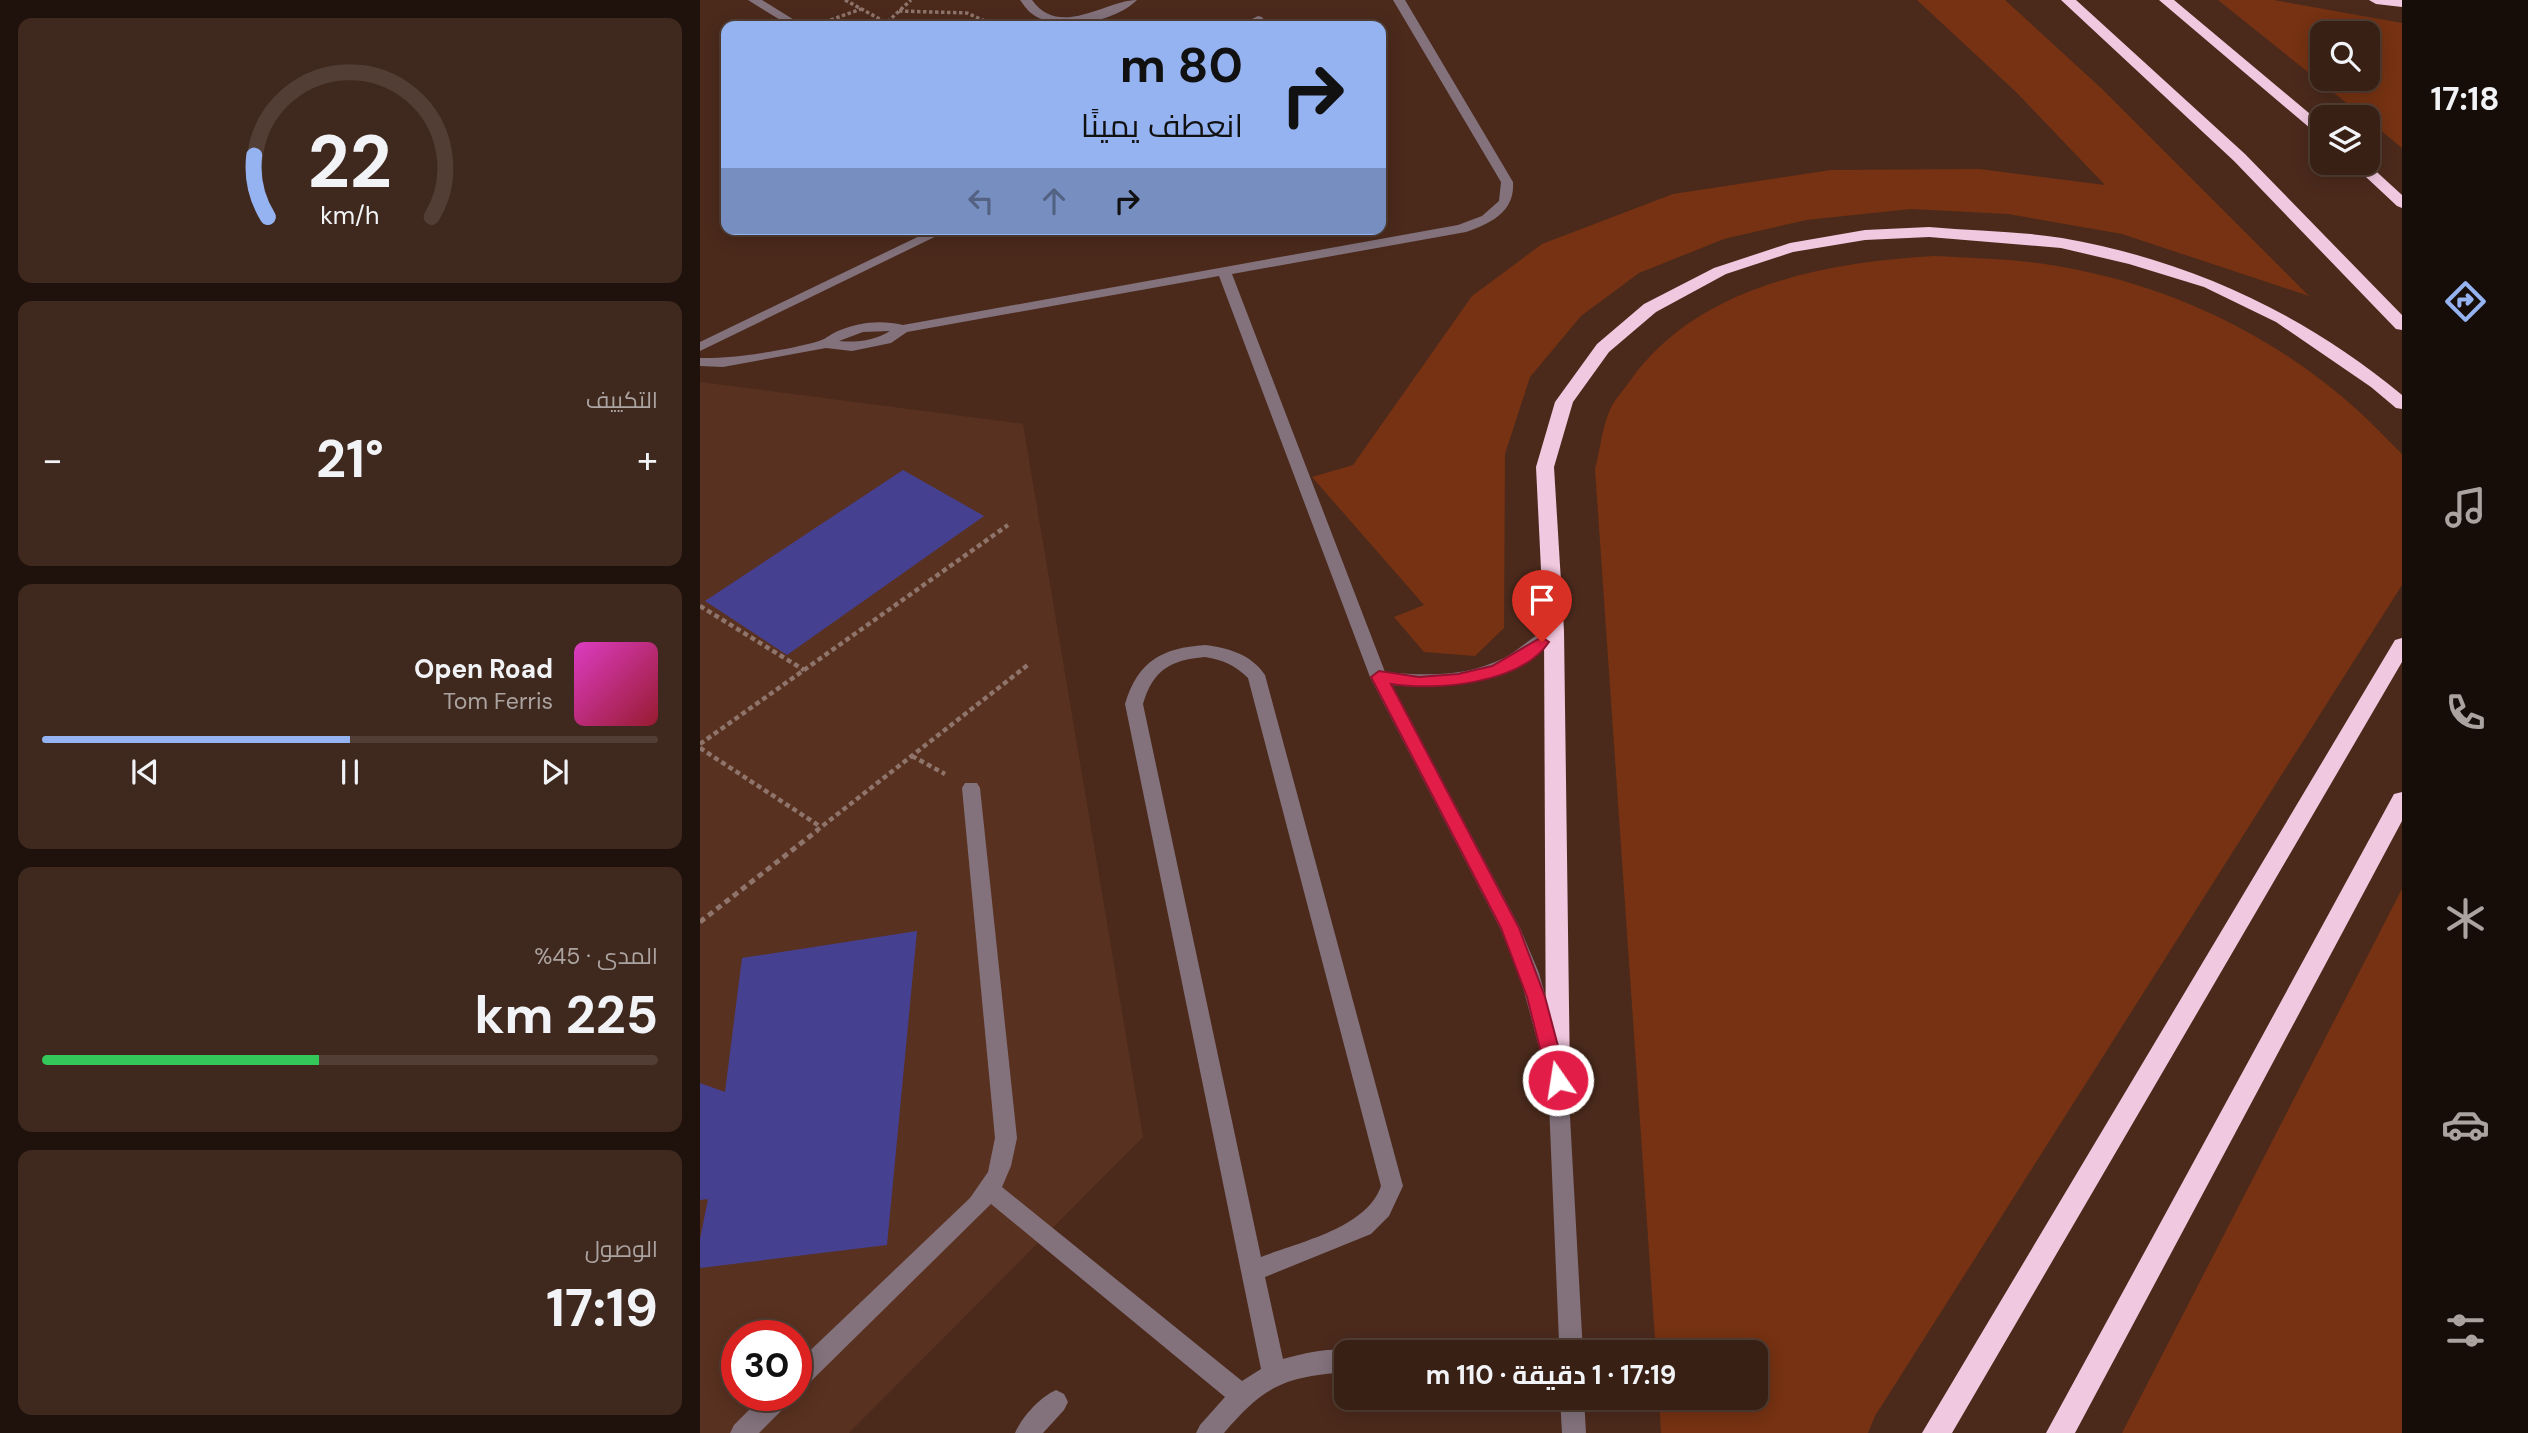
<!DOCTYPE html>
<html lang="ar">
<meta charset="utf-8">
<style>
body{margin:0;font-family:"DM Sans",Cairo,sans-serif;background:#3f281e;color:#f1f3f6;direction:rtl;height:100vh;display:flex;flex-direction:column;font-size:26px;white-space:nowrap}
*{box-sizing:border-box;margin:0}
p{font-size:23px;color:#aba3a0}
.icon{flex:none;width:38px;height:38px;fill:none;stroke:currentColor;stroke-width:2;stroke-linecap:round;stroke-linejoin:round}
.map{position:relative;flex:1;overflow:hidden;direction:ltr}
.panel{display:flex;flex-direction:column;gap:18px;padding:18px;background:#1f120c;width:700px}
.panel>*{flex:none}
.top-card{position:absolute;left:21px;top:21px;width:665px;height:214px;border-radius:14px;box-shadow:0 4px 18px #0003,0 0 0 2px #523e34;direction:rtl;background:#95b2f1;color:#111;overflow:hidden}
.tools{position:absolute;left:1610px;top:21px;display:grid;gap:14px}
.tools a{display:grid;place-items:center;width:70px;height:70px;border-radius:14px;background:#382015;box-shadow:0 4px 18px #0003,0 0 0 2px #523e34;font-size:35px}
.speed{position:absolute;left:21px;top:1320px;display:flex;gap:14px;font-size:35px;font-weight:700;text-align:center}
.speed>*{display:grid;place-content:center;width:91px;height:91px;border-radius:50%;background:#382015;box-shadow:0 4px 18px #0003,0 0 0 2px #523e34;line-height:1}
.speed .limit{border:10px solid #d22;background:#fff;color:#111}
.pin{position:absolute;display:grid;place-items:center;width:60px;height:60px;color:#fff;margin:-72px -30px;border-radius:50% 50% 50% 0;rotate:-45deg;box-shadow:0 0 7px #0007}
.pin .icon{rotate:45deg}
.me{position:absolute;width:77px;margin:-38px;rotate:347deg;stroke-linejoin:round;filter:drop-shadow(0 0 5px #0008)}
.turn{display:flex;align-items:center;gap:24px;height:147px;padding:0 28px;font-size:32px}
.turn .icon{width:91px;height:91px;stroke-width:2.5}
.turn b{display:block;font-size:49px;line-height:60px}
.lanes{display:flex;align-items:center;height:66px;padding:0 28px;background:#0003;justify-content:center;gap:35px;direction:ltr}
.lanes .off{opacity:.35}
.big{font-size:52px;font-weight:700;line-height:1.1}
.panel .widget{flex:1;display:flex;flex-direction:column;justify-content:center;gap:10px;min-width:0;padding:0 24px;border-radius:14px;background:#3f281e}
.panel .dial{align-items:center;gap:0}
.dial svg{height:182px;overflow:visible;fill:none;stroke:#523e34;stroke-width:7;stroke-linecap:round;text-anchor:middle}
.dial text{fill:#f1f3f6;stroke:none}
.song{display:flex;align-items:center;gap:21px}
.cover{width:84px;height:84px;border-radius:10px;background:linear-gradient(135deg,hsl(310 70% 55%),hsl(350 70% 35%))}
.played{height:7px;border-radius:4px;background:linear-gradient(90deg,#95b2f1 50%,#523e34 50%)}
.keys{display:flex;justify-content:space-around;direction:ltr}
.heat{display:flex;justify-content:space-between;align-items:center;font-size:38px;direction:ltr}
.charge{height:10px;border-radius:5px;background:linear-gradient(90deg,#34c759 45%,#523e34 0)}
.trip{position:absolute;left:634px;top:1340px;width:434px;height:70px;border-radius:14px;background:#382015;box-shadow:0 4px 18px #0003,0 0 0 2px #523e34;font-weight:700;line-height:70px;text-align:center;direction:rtl}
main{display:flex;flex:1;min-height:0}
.tab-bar{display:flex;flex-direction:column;width:126px;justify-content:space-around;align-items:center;background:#160d08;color:#aba3a0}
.tab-bar .icon{width:49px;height:49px}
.tab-bar .on{color:#95b2f1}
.tab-bar b{font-size:32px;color:#f1f3f6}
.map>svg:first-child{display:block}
.built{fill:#593120;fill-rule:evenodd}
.green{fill:#763212;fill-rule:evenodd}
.building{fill:#464091}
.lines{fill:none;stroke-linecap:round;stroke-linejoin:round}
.path-far2{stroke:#8e746a;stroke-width:3.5;stroke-dasharray:3.5 2.5;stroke-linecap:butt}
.path-far1{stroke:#8e746a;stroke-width:4.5;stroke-dasharray:5 3.5;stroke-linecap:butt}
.path{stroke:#8e746a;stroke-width:5;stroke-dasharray:6 4.5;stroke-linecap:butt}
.minor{fill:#83727c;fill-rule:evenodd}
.highway{fill:#f0c8df;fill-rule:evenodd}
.route{fill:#e11d48;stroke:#92132f;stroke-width:2}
</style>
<main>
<nav class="tab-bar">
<b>17:18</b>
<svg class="icon on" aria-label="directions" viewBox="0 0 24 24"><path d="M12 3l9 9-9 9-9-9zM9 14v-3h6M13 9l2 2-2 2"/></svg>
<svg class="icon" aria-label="music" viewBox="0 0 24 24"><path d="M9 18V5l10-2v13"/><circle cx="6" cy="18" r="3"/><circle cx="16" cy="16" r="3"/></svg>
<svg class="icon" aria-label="phone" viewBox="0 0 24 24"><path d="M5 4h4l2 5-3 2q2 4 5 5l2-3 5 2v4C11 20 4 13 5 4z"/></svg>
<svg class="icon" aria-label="climate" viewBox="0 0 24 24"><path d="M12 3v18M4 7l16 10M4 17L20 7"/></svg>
<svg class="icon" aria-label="car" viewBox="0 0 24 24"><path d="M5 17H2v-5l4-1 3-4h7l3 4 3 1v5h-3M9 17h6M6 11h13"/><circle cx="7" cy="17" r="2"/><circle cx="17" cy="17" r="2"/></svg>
<svg class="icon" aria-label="filters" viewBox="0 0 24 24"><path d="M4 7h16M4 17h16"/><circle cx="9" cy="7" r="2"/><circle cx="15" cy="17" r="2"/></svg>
</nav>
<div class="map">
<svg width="1702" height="1433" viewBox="0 0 1702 1433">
<rect width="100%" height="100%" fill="#4b2a1c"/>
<path class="built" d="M0 382 323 424 443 1137 149 1433H0ZM37 1335H96V1395H37Z"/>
<path class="green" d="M1217 0H1305L1401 88 1609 296 1422 234 1308 214 1211 209 1106 220 1024 239 939 273 881 316 830 377 805 454 804 628 775 656 724 652 694 617 724 605 612 477 653 465 772 296 842 244 973 194 1131 170 1279 169 1405 185 1316 92Z
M1518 0H1574L1702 23V148L1668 120V117H1664ZM1622 33H1668V79H1622Z
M1234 256C1275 258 1317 259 1357 266 1460 283 1560 328 1640 395 1662 413 1682 434 1702 454V585L1175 1416 1168 1433H961L959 1398H1055V1353H956L895 469C900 450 902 429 909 412 913 401 923 391 930 381 996 286 1127 262 1234 256Z
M1702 889V1433H1422Z"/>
<path class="building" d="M203 470 284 516 87 655 5 601Z
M217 931 187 1245 0 1268V1239L8 1199 0 1200V1083L25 1092 42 958Z"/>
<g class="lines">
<path class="path-far2" d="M145 0 187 23
M199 11 267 13 296 26
M125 22 161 9
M183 26 211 0"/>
<path class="path-far1" d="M0 606 104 670
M0 744 308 525
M0 748 121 827
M212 756 245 774
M116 831 329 664"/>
<path class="path" d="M0 922 118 830"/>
<path class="minor" d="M48 0H62L104 26H90Z
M320 0H332C360 39 406 0 437 0 415 22 357 34 331 13 327 10 323 4 320 0Z
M693 0H705L813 182C815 212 791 223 766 232L532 274 685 672C727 676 766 677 804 658 819 651 846 623 860 627L862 631C856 641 844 649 833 656 790 684 743 690 692 685L820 928 839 973 868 1080 883 1353H832L835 1345 859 1341 848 1080 819 973 800 928 670 677 519 276 207 332 191 343 152 351 126 348 23 367 0 366V358C31 359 89 350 119 341 126 339 132 333 138 331 159 322 181 320 203 325L758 225 782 216 799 201 801 182ZM190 331C176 340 157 343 139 341L163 332Z
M558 16 562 17 568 26H556L552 19Z
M234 229H251L0 351V342Z
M505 645C528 648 551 654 565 675L703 1186 689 1216 671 1234 565 1277 583 1359C603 1354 633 1345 653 1353H646V1372C584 1377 564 1386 524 1433H496L500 1425 525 1397 291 1204 104 1388 96 1391V1364L270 1198 288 1172 295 1138 262 788 265 783H277L280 788 317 1138 311 1166 302 1187 542 1381 561 1369 425 704C438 661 462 648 505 645ZM505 657C523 660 535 665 548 678L681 1186C667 1228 599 1242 561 1257L443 704C453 670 470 660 505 657Z
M356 1390 364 1394 368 1402 364 1410 343 1433H315C322 1417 340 1397 356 1390Z
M64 1395H93L89 1403 59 1433H30L34 1425Z
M860 1398H884L886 1433H862Z"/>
<path class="highway" d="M1361 0H1376L1545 154 1702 315V330L1696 329 1534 161Z
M1459 0H1474L1622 124V135L1617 134Z
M1669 0H1702V7L1676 4Z
M1651 163H1667L1702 195V208L1697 206Z
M1229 227C1273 231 1319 231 1362 238 1489 260 1603 313 1702 395V409L1696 408 1671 387 1576 322 1504 287 1429 264 1361 248 1229 237 1165 240 1093 252 1026 274 956 312 909 352 873 402 854 467 864 631 870 1080 867 1088 858 1091 849 1088 846 1080 844 631 836 467 855 402 897 344 944 304 1014 268 1090 243 1165 230Z
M1702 638V662L1252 1433H1222L1695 640Z
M1702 792V821L1375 1433H1346L1694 794Z"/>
</g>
<path class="route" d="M842 637 849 642C821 684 736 691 691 684L819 928 845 997 867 1080 864 1086 858 1088 851 1086 848 1080 827 997 801 928 671 677 679 671 719 677 758 674 792 666Z"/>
</svg>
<div class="tools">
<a><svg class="icon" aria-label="search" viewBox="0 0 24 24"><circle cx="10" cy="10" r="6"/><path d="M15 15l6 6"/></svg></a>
<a><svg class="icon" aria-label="layers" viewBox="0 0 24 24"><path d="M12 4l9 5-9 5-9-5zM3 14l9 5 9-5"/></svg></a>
</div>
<div class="speed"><div class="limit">30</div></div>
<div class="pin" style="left:842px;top:642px;background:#d93025"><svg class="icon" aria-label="arrive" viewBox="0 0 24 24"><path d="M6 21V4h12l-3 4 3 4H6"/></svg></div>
<svg class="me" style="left:858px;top:1080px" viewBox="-20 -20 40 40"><circle r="17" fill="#e11d48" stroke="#fff" stroke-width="3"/><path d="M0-11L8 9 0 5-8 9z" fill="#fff"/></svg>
<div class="trip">17:19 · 1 دقيقة · 110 m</div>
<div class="top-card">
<div class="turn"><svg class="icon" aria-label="right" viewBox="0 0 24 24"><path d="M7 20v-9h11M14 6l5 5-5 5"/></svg><div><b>80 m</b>انعطف يمينًا</div></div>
<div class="lanes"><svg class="icon off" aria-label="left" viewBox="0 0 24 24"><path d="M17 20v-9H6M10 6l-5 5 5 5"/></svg><svg class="icon off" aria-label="ahead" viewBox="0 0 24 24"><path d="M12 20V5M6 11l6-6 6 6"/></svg><svg class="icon" aria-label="right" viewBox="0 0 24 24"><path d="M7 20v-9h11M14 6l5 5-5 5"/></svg></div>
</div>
</div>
<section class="panel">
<div class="widget dial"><svg viewBox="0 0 100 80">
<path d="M14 69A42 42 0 1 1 86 69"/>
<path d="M14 69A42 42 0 0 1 8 42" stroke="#95b2f1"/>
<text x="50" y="56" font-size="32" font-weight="700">22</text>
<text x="50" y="72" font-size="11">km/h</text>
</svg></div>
<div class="widget"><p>التكييف</p>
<div class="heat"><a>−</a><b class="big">21°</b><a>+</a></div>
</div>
<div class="widget">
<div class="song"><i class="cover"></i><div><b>Open Road</b><p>Tom Ferris</p></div></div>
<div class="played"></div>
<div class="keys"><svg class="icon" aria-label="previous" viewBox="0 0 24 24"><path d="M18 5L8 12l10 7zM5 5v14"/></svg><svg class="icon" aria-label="pause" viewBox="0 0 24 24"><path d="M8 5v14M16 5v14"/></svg><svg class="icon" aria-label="next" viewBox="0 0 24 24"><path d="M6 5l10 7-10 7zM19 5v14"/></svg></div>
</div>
<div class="widget"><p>المدى · 45%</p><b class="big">225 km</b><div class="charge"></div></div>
<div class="widget"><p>الوصول</p><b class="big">17:19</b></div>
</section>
</main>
